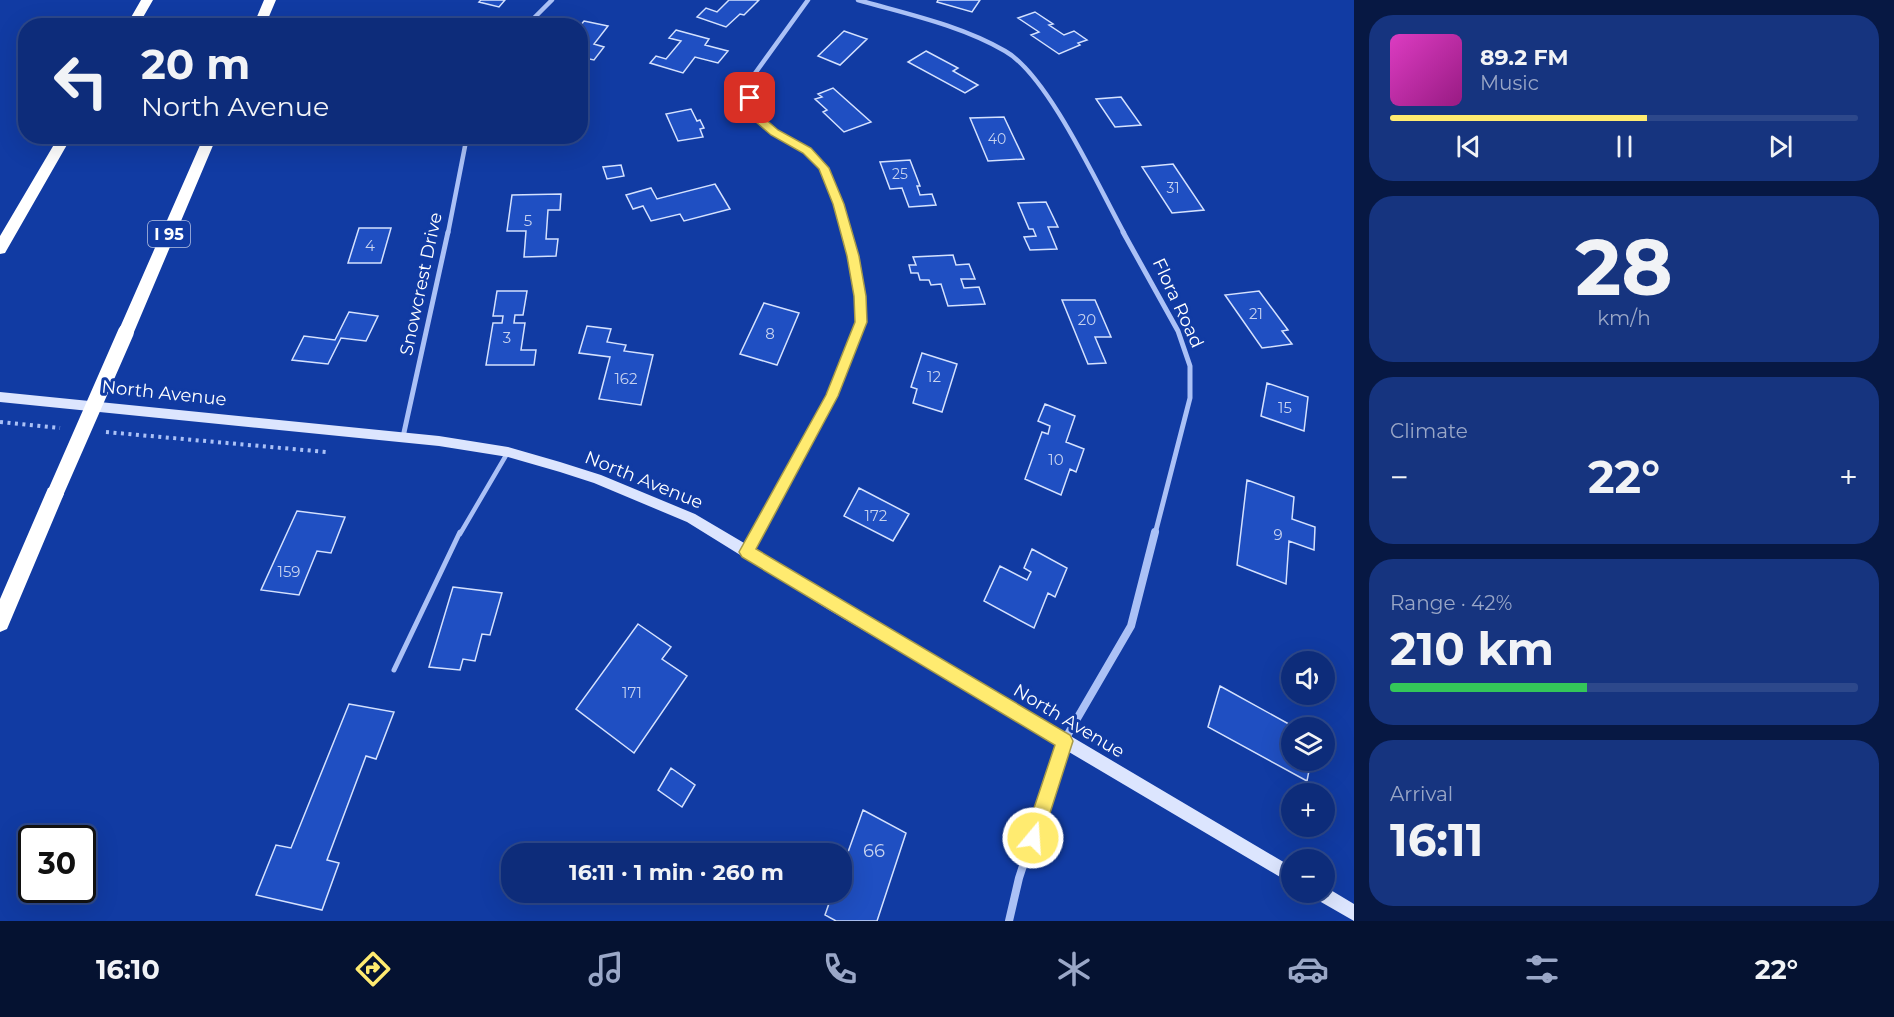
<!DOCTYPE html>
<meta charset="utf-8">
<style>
body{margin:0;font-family:Montserrat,sans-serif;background:#16347f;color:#f1f3f6;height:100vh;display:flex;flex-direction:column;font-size:22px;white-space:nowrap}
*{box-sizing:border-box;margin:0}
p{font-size:20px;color:#9aa7c7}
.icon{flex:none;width:33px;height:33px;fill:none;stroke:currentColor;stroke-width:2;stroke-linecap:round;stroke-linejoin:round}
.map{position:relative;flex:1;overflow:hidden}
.sheet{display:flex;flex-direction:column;gap:15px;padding:15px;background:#071843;width:540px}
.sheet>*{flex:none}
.hud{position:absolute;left:18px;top:18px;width:570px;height:126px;border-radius:24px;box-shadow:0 6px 24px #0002,0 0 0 2px #2d488b;background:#0d2c7a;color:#f1f3f6;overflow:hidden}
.tools{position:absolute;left:1281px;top:651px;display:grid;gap:12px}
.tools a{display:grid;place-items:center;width:54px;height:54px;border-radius:50%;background:#0d2c7a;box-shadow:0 6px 24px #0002,0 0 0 2px #2d488b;font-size:30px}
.speed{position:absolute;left:18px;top:825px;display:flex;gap:12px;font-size:30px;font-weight:700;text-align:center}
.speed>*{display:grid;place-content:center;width:78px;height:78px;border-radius:50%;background:#0d2c7a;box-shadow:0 6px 24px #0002,0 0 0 2px #2d488b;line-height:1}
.speed .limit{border:3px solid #111;border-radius:9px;background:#fff;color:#111}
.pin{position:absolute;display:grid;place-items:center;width:51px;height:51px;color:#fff;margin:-26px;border-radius:12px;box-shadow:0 3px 9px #0006}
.me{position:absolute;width:66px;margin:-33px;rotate:18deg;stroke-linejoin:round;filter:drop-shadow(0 0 4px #0008)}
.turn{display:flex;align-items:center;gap:21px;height:126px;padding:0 24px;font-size:27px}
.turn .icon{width:78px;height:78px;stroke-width:2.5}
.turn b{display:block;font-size:42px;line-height:51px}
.big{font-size:45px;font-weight:700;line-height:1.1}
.sheet .tile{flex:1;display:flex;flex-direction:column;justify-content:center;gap:9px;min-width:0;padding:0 21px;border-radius:24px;background:#16347f}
.sheet .dial{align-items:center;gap:0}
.dial b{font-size:78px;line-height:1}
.song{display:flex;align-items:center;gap:18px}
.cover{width:72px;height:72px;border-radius:9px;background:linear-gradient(135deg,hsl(310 70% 55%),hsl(310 70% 35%))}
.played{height:6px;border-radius:3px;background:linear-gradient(90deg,#ffeb70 55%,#2d488b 55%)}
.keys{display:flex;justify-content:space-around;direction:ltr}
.heat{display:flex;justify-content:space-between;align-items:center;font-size:33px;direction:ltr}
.charge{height:9px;border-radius:4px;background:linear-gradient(90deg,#34c759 42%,#2d488b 0)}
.trip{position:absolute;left:501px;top:843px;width:351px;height:60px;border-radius:24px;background:#0d2c7a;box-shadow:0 6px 24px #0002,0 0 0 2px #2d488b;font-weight:700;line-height:60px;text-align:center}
.dock{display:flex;height:96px;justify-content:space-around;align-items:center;background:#051231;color:#9aa7c7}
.dock .icon{width:42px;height:42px}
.dock .selected{color:#ffeb70}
.dock b{font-size:27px;color:#f1f3f6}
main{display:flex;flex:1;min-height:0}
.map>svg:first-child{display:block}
.building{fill:#1f4fc2;stroke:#d4e1fe;stroke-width:1.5}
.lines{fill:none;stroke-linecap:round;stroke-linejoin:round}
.path{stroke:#abc1f6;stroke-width:4;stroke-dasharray:3 4.5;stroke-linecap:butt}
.service-far1{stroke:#abc1f6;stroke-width:4.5}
.service{stroke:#abc1f6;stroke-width:5}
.minor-far2{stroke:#abc1f6;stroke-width:4.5}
.minor-far1{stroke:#abc1f6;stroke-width:5}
.minor{stroke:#abc1f6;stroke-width:8}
.secondary{fill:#dce5fe;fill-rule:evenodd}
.motorway{fill:#fff;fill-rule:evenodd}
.motorway-bridge{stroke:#fff;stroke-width:16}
.route{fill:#ffeb70;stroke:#a69949;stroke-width:1.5}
.labels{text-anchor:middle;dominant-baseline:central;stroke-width:6;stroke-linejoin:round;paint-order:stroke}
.far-number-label{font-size:14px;fill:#c7d3f0}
.number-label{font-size:15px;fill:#c7d3f0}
.shield{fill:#113ba3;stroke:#b8c4e3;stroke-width:1.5}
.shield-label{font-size:16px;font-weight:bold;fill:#fff}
.street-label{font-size:18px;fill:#fff;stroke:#113ba3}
.near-number-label{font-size:18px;fill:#c7d3f0}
</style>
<main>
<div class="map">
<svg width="1354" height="921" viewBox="0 0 1354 921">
<rect width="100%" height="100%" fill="#113ba3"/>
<path class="building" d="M481 0H505L499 7 479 2Z
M729 0H759L744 15 740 14 726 27 697 17 706 8 717 12Z
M938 0H980L972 12 937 2Z
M1035 12 1053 24 1049 25 1064 35 1074 31 1087 40 1078 43 1080 45 1059 54 1031 35 1039 32 1018 18Z
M584 21 608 26 594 44 604 47 594 60 580 57V26Z
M676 30 709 39 705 45 728 51 718 63 695 57 683 73 650 63 656 56 666 59 681 41 669 38Z
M844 31 867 39 840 65 818 56Z
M926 51 958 68 953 71 978 85 965 93 908 62Z
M833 88 871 122 844 132 823 112 827 110 815 99 822 97 818 94Z
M1121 97 1141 125 1115 127 1096 99Z
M691 109 697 121 700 120 704 128 700 129 703 137 678 141 666 114Z
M1004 117 1024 159 988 161 970 118Z
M910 160 920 186H917L920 195 932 194 936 205 909 207 902 188 890 189 880 162Z
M1173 164 1204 210 1172 213 1142 167Z
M621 165 624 176 607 179 603 167Z
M715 184 730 209 684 221 680 214 651 221 643 206 633 209 626 195 651 188 657 199Z
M561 194 560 210H548L546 239H558L556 256 524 257 526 231H507L512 195Z
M1046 202 1058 227H1048L1057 249 1030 250 1024 237 1036 236 1033 229H1029L1018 203Z
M359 228H391L381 263H348Z
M953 255 956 265 969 264 975 279H961L964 288 979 287 985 304 948 306 941 284 931 285 929 280H920L918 273H911L909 265H916L913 257Z
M497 291H527L523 315H515L514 323H525L521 350H536L534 365H486L493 323H502L503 316H493Z
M1259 291 1288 330 1282 331 1292 344 1262 348 1225 295Z
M1062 300H1095L1111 337H1095L1106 363 1088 364Z
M764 303 799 313 777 365 740 354Z
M349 312 378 316 366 341 341 338 328 364 292 360 304 336 335 340Z
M587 326 611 329 607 342 626 345 624 351 653 355 641 405 599 399 610 357 579 353Z
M922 353 957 364 942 412 913 403 917 389 911 387Z
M1267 383 1308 397 1304 431 1261 416Z
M1045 404 1075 416 1066 442 1084 449 1076 472 1070 469 1061 495 1025 479 1042 432 1048 434 1050 426 1038 421Z
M1247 480 1294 497 1292 519 1315 527 1314 550 1289 541 1286 584 1237 565Z
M859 488 909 514 893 541 844 516Z
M297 511 345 517 331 553 317 551 299 595 261 590Z
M1032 549 1067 568 1055 597 1048 593 1034 628 984 601 1000 566 1027 580 1031 572 1024 568Z
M453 587 502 593 490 635 482 634 475 661 463 659 460 670 429 667Z
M638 624 671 647 662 659 687 676 634 753 576 709Z
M1220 686 1296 728H1292V760H1311L1307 781 1208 727Z
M349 704 394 712 376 759 366 756 327 860 339 863 322 910 256 895 276 845 291 848Z
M671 768 695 785 682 807 658 790Z
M863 810 906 833 877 921H836L825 915 833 892H842V869Z"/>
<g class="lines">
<path class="path" d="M0 422 60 428
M106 432 326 452"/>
<path class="service-far1" d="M460 534 508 452"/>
<path class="service" d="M394 670 460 532"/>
<path class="minor-far2" d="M808 0 748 83 752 113 775 133 807 150 824 168 846 233
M858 0C907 14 960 25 1005 51 1048 75 1099 188 1124 233
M526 26 552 0
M448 233 467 136"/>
<path class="minor-far1" d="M1123 232 1178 331 1190 366V398L1155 534
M403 437 448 232
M757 534 832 396 861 322 860 296 846 232"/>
<path class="minor" d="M747 552 758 532
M1009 921 1019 878 1064 741 1131 626 1155 532"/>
<path class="secondary" d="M0 392 439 436 508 447 560 462 601 475 695 514 1292 867V884L829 610 687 522 594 483 560 472 508 457 439 446 0 402Z
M1324 886 1354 904V921L1314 898 1312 892H1324Z"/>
<path class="motorway" d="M141 0H153L138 26H126Z
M264 0H276L265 26H253Z
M59 136H72L5 253 0 254V236Z
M204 136H217L134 332 132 336 126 338 120 336 118 332Z
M55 486 62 488 64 494 7 629 0 632V599L48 488Z"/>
<path class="motorway-bridge" d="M55 494 126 332"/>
</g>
<path class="route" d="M747 96 755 98 757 112 778 130 811 148 829 168 844 204 859 256 866 296 867 322 838 396 756 549 1070 735 1073 741 1042 838 1039 844 1033 846 1027 844 1024 838 1055 745 742 557 739 552 826 395 855 322 854 296 847 256 833 204 819 169 803 153 771 135 748 115Z"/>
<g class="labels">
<g class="far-number-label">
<text x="997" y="139">40</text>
<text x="900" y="174">25</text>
<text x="1173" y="188">31</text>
</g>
<g class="number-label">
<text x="528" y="220">5</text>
<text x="370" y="245">4</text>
<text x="1256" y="313">21</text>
<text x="1087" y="319">20</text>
<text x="770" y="333">8</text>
<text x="507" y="337">3</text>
<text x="934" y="376">12</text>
<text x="626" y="378">162</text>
<text x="1285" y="407">15</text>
<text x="1056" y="459">10</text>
<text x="876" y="515">172</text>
<text x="1278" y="534">9</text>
<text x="289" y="571">159</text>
<text x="632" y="692">171</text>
</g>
<rect class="shield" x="148" y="221" width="42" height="26" rx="4.5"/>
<g class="shield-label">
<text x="169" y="234">I 95</text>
</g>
<g class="street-label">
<text transform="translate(421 284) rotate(-78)">Snowcrest Drive</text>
<text transform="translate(1178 303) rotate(65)">Flora Road</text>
<text transform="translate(164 393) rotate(6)">North Avenue</text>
<text transform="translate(644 480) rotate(22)">North Avenue</text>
<text transform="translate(1069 721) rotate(31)">North Avenue</text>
</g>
<g class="near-number-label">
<text x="874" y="851">66</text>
</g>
</g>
</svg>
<div class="tools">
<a><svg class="icon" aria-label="sound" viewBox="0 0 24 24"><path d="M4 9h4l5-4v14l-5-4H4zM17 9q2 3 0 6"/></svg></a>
<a><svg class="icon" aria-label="layers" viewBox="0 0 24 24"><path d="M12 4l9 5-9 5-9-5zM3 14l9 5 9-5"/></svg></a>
<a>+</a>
<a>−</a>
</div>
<div class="speed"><div class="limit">30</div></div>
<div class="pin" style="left:750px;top:98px;background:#d93025"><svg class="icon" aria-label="arrive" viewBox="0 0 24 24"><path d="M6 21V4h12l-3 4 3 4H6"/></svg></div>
<svg class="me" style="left:1033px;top:838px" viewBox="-20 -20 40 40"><circle r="17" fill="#ffeb70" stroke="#fff" stroke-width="3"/><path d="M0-11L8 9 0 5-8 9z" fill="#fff"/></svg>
<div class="trip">16:11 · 1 min · 260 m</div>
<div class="hud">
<div class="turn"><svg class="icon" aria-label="left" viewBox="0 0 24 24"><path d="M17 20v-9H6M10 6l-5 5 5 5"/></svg><div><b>20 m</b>North Avenue</div></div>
</div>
</div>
<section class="sheet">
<div class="tile">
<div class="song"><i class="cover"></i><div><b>89.2 FM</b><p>Music</p></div></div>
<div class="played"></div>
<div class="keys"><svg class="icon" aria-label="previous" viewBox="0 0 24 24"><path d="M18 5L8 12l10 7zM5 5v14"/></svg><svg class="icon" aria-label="pause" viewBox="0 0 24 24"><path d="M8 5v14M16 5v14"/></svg><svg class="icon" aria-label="next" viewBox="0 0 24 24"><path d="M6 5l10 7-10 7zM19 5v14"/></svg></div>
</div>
<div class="tile dial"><b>28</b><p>km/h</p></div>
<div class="tile"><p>Climate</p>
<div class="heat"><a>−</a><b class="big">22°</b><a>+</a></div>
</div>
<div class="tile"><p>Range · 42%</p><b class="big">210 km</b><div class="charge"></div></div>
<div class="tile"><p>Arrival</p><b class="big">16:11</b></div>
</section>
</main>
<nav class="dock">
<b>16:10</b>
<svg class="icon selected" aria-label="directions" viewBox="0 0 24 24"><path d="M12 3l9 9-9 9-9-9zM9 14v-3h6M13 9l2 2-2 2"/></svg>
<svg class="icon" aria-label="music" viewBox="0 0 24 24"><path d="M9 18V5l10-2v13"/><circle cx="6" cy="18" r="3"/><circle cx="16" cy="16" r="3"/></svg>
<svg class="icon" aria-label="phone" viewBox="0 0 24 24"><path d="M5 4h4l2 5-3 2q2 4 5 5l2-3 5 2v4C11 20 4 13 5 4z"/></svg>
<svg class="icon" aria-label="climate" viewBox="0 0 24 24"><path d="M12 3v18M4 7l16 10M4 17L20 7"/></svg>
<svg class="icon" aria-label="car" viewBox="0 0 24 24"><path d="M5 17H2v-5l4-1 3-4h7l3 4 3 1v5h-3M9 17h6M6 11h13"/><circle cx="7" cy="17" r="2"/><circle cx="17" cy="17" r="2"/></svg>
<svg class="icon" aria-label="filters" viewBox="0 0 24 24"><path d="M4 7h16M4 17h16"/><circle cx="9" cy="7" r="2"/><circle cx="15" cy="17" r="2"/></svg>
<b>22°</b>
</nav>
